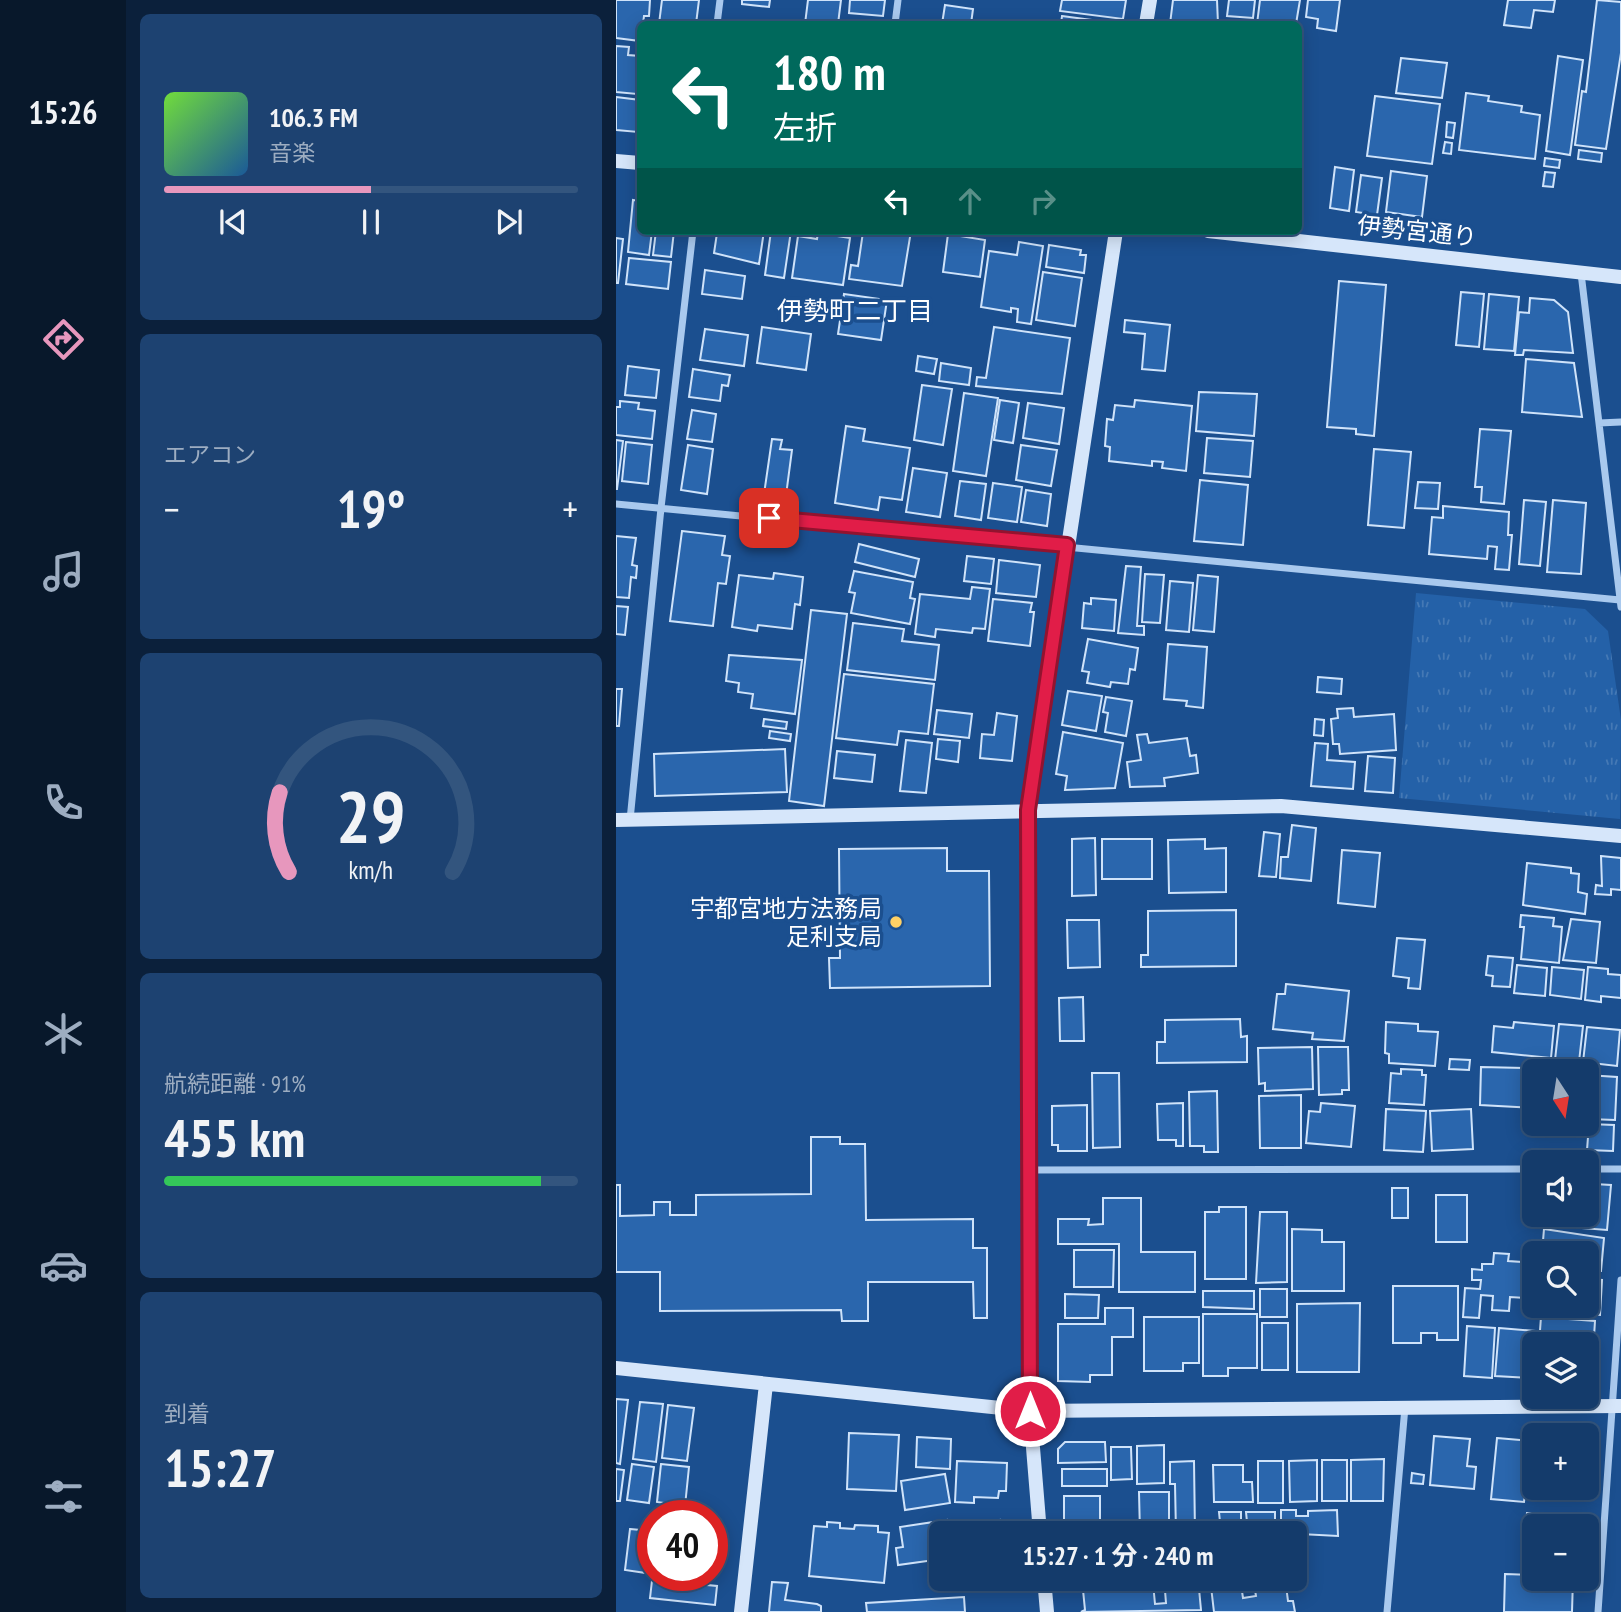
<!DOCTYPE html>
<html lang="ja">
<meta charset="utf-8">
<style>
body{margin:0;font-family:"PT Sans Narrow","Noto Sans JP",sans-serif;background:#1d4271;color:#f1f3f6;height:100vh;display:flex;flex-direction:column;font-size:26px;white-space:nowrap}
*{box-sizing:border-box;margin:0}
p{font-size:23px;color:#9dadc1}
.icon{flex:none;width:38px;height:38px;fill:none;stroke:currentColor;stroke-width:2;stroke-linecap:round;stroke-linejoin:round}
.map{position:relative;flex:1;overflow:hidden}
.panel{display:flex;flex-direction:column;gap:14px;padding:14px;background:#0b203b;width:490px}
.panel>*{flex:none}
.hud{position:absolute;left:21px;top:21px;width:665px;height:214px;border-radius:10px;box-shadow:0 4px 18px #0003,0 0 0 2px #33557e;background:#00695c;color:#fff;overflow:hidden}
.needle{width:46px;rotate:168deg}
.controls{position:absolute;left:906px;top:1059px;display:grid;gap:14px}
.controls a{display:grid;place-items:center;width:77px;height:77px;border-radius:10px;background:#143b6b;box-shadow:0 4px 18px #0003,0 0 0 2px #33557e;font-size:35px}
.speed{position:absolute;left:21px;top:1500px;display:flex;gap:14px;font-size:35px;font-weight:700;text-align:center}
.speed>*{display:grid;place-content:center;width:91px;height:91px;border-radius:50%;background:#143b6b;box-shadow:0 4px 18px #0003,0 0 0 2px #33557e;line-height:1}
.speed .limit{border:10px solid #d22;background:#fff;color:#111}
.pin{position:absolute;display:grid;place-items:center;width:60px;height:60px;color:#fff;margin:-30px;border-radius:14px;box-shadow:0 4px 10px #0006}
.me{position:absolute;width:77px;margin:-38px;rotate:0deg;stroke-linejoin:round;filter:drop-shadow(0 0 5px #0008)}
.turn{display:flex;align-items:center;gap:24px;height:147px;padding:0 21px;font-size:32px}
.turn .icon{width:91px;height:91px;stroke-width:2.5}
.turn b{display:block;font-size:49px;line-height:60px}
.lanes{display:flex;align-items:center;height:66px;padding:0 21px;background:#0003;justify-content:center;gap:35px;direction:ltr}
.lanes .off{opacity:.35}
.big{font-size:52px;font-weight:700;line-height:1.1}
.panel .widget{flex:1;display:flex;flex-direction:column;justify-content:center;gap:10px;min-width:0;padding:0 24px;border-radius:10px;background:#1d4271}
.panel .dial{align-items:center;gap:0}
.dial svg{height:182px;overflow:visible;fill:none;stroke:#33557e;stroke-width:7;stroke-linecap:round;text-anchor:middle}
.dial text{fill:#f1f3f6;stroke:none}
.song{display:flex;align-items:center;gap:21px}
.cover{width:84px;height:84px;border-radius:10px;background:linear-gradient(135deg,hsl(100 70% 55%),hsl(210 70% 35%))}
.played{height:7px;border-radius:4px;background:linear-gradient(90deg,#e797bd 50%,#33557e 50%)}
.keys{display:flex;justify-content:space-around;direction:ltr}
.heat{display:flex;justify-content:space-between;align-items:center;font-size:38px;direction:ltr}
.charge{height:10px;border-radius:5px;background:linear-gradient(90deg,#34c759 91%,#33557e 0)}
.trip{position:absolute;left:313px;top:1521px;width:378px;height:70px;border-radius:10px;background:#143b6b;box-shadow:0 4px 18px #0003,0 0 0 2px #33557e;font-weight:700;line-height:70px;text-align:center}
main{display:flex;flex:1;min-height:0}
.tabs{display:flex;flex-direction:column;width:126px;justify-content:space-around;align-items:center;background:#08182b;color:#9dadc1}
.tabs .icon{width:49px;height:49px}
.tabs .on{color:#e797bd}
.tabs b{font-size:32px;color:#f1f3f6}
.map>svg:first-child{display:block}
.park{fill:url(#park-tufts)}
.building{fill:#2a66ad;stroke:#cfe3fa;stroke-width:2}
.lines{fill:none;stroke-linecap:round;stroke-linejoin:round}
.street{stroke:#a9c9ee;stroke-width:7}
.secondary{stroke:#d6e6fa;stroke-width:14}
.route-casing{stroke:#92132f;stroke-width:18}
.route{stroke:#e11d48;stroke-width:12}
.poi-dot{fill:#ffd166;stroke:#1b4f8f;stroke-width:2.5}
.labels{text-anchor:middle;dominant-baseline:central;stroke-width:7;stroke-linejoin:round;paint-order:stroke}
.street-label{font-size:24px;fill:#fff;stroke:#1b4f8f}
.poi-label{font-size:24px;fill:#fff;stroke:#1b4f8f;text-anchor:end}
.neighbourhood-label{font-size:26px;fill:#fff;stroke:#1b4f8f}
</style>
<main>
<nav class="tabs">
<b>15:26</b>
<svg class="icon on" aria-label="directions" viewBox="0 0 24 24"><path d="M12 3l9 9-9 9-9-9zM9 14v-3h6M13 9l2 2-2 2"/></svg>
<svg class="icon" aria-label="music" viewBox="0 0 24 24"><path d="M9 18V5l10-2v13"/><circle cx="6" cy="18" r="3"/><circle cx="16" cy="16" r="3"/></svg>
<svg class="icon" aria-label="phone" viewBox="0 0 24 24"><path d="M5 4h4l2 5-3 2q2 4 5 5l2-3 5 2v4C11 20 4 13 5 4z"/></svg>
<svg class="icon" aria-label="climate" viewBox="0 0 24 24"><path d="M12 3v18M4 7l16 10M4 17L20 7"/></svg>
<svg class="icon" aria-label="car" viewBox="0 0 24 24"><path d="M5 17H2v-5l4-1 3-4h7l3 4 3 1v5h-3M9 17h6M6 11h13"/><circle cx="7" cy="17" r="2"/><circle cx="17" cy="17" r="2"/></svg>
<svg class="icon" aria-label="filters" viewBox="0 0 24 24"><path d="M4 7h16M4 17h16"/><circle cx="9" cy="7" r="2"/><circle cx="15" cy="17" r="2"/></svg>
</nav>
<section class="panel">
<div class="widget">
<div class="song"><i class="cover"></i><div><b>106.3 FM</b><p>音楽</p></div></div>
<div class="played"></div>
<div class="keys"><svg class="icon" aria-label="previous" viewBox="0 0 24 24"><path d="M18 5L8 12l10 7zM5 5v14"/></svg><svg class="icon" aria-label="pause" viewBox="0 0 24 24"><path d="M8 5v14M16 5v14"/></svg><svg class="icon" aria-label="next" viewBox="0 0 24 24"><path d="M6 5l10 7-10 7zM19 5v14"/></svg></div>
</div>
<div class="widget"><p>エアコン</p>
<div class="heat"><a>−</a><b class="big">19°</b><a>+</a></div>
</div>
<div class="widget dial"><svg viewBox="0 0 100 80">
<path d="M14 69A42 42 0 1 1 86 69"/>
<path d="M14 69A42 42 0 0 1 10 34" stroke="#e797bd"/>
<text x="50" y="56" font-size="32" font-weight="700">29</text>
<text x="50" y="72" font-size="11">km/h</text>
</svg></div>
<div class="widget"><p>航続距離 · 91%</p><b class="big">455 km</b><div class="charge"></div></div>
<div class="widget"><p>到着</p><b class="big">15:27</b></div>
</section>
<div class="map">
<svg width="1005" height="1612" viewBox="0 0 1005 1612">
<defs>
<pattern id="park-tufts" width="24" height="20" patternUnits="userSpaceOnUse" patternTransform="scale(1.75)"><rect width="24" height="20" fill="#2461a8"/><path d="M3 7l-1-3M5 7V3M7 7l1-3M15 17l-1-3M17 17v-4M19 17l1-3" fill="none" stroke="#4579b5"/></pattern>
</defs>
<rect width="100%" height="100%" fill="#1b4f8f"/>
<path class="park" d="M800 593 969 609 992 631 1005 720 1004 819 783 798Z"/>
<path class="building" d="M0 0H34L33 16H28L27 24H24V41L0 38Z
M46 0H83L80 24H43Z
M126 0H154L153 7 126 4Z
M192 0H225L222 24H189Z
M234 0H269L267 16 233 13Z
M446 0H510L507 19 444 11Z
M557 0H601L602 24H554Z
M613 0H639L637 18 611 16Z
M644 0H684L680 24H641Z
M692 0H724L720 31 701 28 702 19 690 17Z
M892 0H939L937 12 918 10 915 28 888 25Z
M981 0 1005 2V53L990 149 959 145 966 91 970 92Z
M329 5 357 9 355 24H326Z
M446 16 506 24H445Z
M0 46 13 47 12 55 24 56 21 94 0 92Z
M942 56 967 60 954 155 930 151Z
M785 58 831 63 826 98 780 93Z
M850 93 873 96 872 101 906 106 905 112 924 115 919 159 843 150Z
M759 96 824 104 816 164 751 156Z
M0 97 24 100 22 132 0 130Z
M831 122 839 123 837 138 830 137Z
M829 142 836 143 835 154 827 153Z
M963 150 986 153 985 162 962 159Z
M929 158 944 160 943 168 928 166Z
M719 167 738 170 733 211 714 208Z
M775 171 811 176 806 217 770 212Z
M929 172 939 173 937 187 927 186Z
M745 175 766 178 761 215 740 212Z
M17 200 24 201V231H36L33 255 12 252Z
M40 231H58L55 257 37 255Z
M106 231H148L143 264 98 253 101 233Z
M155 231H175L168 278 149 275Z
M270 231H295L286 286 233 279 235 265 242 266 247 232 270 235Z
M202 233 234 238 227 285 176 278 182 236 201 239Z
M332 234 369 240 364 277 327 272Z
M0 238 7 239 2 283H0Z
M403 242 427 246 415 324 401 322 402 309 395 308V312L365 307 373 251 401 255Z
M433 245 465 250 464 255H470L468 273 430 267Z
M13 258 55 262 52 289 10 284Z
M89 270 129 276 126 299 86 294Z
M427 272 466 278 459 326 420 320Z
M723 281 770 285 758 436 740 434V429L711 427Z
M845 292 868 294 863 347 840 345Z
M228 294 271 300 265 340 222 334Z
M873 294 903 297 898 351 868 349Z
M914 298 938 300 952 312 957 353 908 350 907 355H899L903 312 913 313Z
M509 320 554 325 549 371 526 369 529 334 508 332Z
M146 327 195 334 190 370 141 363Z
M378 327 454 338 446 394 360 386 361 377 370 378Z
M89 329 132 335 128 366 84 360Z
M302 356 321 359 318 374 300 371Z
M910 359 958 363 966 417 906 412Z
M325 363 355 368 353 385 323 381Z
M12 366 43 370 40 398 9 395Z
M77 369 114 375 112 386 106 385 104 401 73 397Z
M306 385 336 389 327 445 298 440Z
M583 392 641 394 638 436 580 431Z
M348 393 382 398 370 476 337 471Z
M384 400 403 403 397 443 378 440Z
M519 400 576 406 570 471 546 468 547 462 536 461V466L493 461 494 447 489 446 491 419 497 420 499 405 518 407Z
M4 401 23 403 22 409 39 411 36 439 0 435V407H4Z
M412 403 448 408 443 444 407 438Z
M76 410 100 414 96 442 71 439Z
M230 426 249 429 247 441 294 448 286 500 264 497 262 510 219 503Z
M864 429 895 431 888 504 865 502 866 487H859Z
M591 438 637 441 634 477 588 473Z
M156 439 166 440 164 449 176 450 169 503 147 501Z
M0 440 7 441 1 489H0Z
M10 442 36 445 32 484 6 481Z
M72 445 97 449 91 494 65 490Z
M405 445 441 450 435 486 400 480Z
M758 449 795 452 788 528 752 525Z
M297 468 331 473 324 517 290 512Z
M584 480 632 485 627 545 578 541Z
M344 481 370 484 365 520 339 516Z
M802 482 824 483 822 509 799 508Z
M377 483 406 487 401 522 372 518Z
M410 490 435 494 431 526 405 522Z
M908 500 930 502 924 566 903 564Z
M937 500 970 503 965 574 931 572Z
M827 506 893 512 892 535H896L893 570 879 569 881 547 872 546 871 559 813 554 816 517 827 518Z
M66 531 109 536 106 555 114 556 110 584 102 583 97 626 54 621Z
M0 536 20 538 16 565 21 566 20 578 15 577 13 598 0 597Z
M243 544 303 559 299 577 239 562Z
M351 556 378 559 375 584 348 581Z
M383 560 424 565 420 597 380 593Z
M510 566 525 567 521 626H528V635L502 633Z
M238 571 297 582 294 598 299 599 294 624 235 613 239 593 233 592Z
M158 573 187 577 184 605 179 604 176 629 142 625 141 631 116 627 123 575 157 579Z
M529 574 548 575 544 623 526 622Z
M582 575 602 577 598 632 577 630Z
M554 581 577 583 573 632 550 630Z
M356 587 374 589 369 629 357 628 356 633 320 629 319 637 299 634 304 594 354 599Z
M475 598 500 600 498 631 466 628 468 603 475 604Z
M377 599 416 603 414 612H418L414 646 372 641Z
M0 606 12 607 9 635 0 634Z
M195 610 231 614 208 806 173 801Z
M237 623 288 629 286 641 323 645 319 680 231 670Z
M472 639 522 648 519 670 514 669 512 684 495 682 494 687 471 683 473 672 466 671Z
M552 644 591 647 587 708 570 706 571 701 548 699Z
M113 655 186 660 179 714 135 708 137 694 122 692 123 683 110 681Z
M228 674 318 684 312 734 283 731 281 745 220 738Z
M702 677 726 679 725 694 701 692Z
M0 689H6L3 726H0Z
M452 691 486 696 480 731 446 725Z
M490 697 516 701 510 736 489 732 492 713 487 712Z
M737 708 738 717 778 714 780 750 724 754 723 744H717L715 719 722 718 721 709Z
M321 710 356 714 353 738 318 734Z
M381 713 401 716 396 761 364 758 366 734 378 735Z
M148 719 171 722 170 729 147 726Z
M699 719 708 720 707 736 698 735Z
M154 731 175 734 174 741 153 738Z
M447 732 507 743 499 788 449 790 451 776 440 774Z
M531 734 533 743 571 738 574 756 580 755 582 773 548 778 549 786 514 787 511 762 525 760 521 735Z
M322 739 344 741 342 762 320 759Z
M290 740 316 743 310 793 284 791Z
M699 743 712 744 711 760 739 762 737 789 695 786Z
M169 749 171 792 39 796 38 754Z
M221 751 259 755 256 782 218 778Z
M752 756 779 758 777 793 749 791Z
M676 825 700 828 695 881 664 878 665 857H672Z
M648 832 664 834 660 877 643 876Z
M479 838 480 895 456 896V839Z
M486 839H536V879H486Z
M589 839V849L610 848V892L553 893 552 840Z
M331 848V871H373L374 986 214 988 213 958H224L223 849Z
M726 850 764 853 759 907 722 903Z
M985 856 1005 858V890L995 889V895L979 894 980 885 986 886Z
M911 863 955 868V873L963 874 962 892 971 894 969 914 907 905Z
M620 910V966L525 967V955H532V911Z
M905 915 938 918 937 926 946 927 943 963 905 959 908 927H904Z
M955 919 984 922 980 963 947 960Z
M451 920H483L484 967 452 968Z
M781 938 809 940 804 989 792 988 793 978 777 976Z
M872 956 897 958 894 987 876 986 877 976 870 975Z
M901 965 931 968 929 996 898 993Z
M936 967 968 970 965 999 934 995Z
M972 967 992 969V974L1005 975V998L985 996V1002L969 1000Z
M670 984 733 991 728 1041 696 1039 697 1033 657 1029 661 994H669Z
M467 997 468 1041H444L443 998Z
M624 1019 625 1037 631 1036V1062L541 1063V1042H549V1020Z
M770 1022 802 1024V1031L822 1032 819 1066 773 1063V1054L769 1053Z
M898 1022 938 1026 935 1058 876 1052 878 1026 897 1028Z
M943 1024 967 1026 963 1062 939 1060Z
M971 1027 1004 1030 1001 1066 967 1062Z
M696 1047 697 1089 649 1091V1083L643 1084 642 1048Z
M702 1047H732L733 1090H726V1094L703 1095Z
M834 1059 854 1060 853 1070 833 1069Z
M865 1067 908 1068V1075L919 1076V1108L864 1105Z
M785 1069 806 1070V1075H810L808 1105 773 1103 775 1073 785 1074Z
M476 1073H503L504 1147 477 1148Z
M971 1075 1001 1077 999 1120 973 1119Z
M601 1091 602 1152H588V1146H574L573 1092Z
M685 1095V1148H644L643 1096Z
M567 1103V1146H560V1140H542L541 1104Z
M705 1103 739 1106 735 1147 690 1143 693 1111 704 1112Z
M471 1105V1151H442V1145H436V1106Z
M770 1109 810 1111 807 1152 768 1150Z
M855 1109 857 1149 816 1151 814 1111Z
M973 1124 998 1125 997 1151 971 1150Z
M195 1137H224V1144H249L250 1220 357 1219V1248H371V1318H358L357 1282H252V1321H226L225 1310 44 1311V1272H0V1185H4V1216L38 1215V1202H54V1215H80V1195L195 1194Z
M978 1184 995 1185 991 1230 927 1225 928 1214H971V1188H978Z
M776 1188H792V1218H776Z
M820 1195H851V1242H820Z
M487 1198H525V1252H579V1292H503V1244H442V1219H473L472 1225 487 1224Z
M603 1207H630V1279H589V1212H603Z
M644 1212H671V1282L640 1283Z
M676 1229 706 1230V1242H728V1291H676Z
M928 1229 988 1238 985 1271 971 1270V1253H926Z
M458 1250H498L497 1287H458Z
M878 1253 893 1254 892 1261 906 1262V1267H913L911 1298 894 1297 893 1311 876 1310 877 1296 865 1295 863 1318 847 1317 849 1288 864 1289 865 1280H856V1269L866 1270V1264H877Z
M971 1279 986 1280 984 1315 928 1311V1306H971Z
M777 1286H842V1340H821V1333H805V1343H777Z
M644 1289H671V1317H644Z
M587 1291H638V1309L587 1307Z
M449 1294 483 1295 482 1318H449Z
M744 1303 743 1372H681V1304Z
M489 1308H517V1337H496V1375H474V1382L442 1381V1324H489Z
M587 1314H641V1368H612V1376H587Z
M528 1317H583V1363H567V1371H528Z
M925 1317 979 1321 977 1352H971V1344H923Z
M646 1323H672V1370H646Z
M851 1326 879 1328 876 1378 848 1376Z
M883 1328 919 1331 916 1378 879 1376Z
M0 1399 12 1400 4 1464 0 1463Z
M24 1402 47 1404 40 1462 17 1459Z
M52 1405 78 1408 71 1461 46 1458Z
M233 1433 283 1435 280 1491 231 1489Z
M818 1436 854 1439 851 1466 860 1467 858 1489 814 1485Z
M301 1437 335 1439 334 1469 300 1467Z
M881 1438 915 1441 908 1502 875 1499Z
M449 1442H489L490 1462 442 1463V1449Z
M548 1445V1483L521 1484V1446Z
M495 1447H515L516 1479 495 1480Z
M919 1457V1488H968L967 1499 915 1494Z
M768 1459 767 1501H735V1460Z
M701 1460V1501L674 1502 673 1461Z
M706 1460H731V1501H706Z
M341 1461 391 1463 390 1491H383L382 1498 358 1497V1503L339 1502Z
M578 1461 579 1533H560L559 1484H554V1462Z
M642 1461H667V1503H642Z
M16 1464 38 1467 33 1503 11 1500Z
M45 1464 73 1467 69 1506 41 1502Z
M597 1465H627V1482H636L637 1502H598Z
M0 1469 8 1470 4 1501H0Z
M446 1469H491V1486H446Z
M796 1473 808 1475 807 1484 795 1483Z
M329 1474 334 1503 289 1510 285 1481Z
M523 1492H553V1533H524Z
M448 1496H484V1523H492V1533H448Z
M665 1510H680V1516H692V1511L721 1510 722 1536 665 1533Z
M603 1512H625V1522H631L630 1512H659V1533H590V1522H604Z
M911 1513 947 1516V1524L910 1521Z
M331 1520 332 1533H326V1559L282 1565 280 1548 287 1547 284 1527Z
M384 1520 386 1533H338L337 1527Z
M211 1522 224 1523V1528L238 1529 239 1525 262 1526V1532L273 1533 268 1583 193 1576 198 1526 211 1527Z
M14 1529 35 1531 30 1573 9 1570Z
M37 1572V1575H82L81 1584 101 1586 99 1605 34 1598Z
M889 1574 919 1575V1578H957L956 1612H888Z
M548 1578H582L585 1610 465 1612 469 1610 467 1590 537 1583 539 1604 550 1603Z
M594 1578H624L627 1598 640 1596 637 1578H669L672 1601H677L679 1612H598Z
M156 1582 172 1583 169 1600 201 1604 205 1606V1612H153Z
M348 1597 349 1612H251L250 1603Z"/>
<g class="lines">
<path class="street" d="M101 24 104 0
M279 24 282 0
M965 273 1005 607
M983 423 1005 422
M0 504 1004 600
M14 820 45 508 77 231
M971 1169H1005
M415 1170 919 1169
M771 1612 789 1407
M982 1612 1005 1280"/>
<path class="secondary" d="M530 24 534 0
M0 161 24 163
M592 231 1005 277
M0 820 665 806 1005 836
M0 1368 414 1411 1005 1406
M424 1533 414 1411 412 810 500 231
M428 1578 431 1612
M125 1612 150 1384"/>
</g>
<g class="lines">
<defs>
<path id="route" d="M153 518 451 545 412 810 414 1411"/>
</defs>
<use href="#route" class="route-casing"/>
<use href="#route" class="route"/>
</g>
<circle class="poi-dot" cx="280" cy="922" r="7"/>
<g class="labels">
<g class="street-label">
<text transform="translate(801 231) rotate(6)">伊勢宮通り</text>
</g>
<g class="poi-label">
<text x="266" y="908">宇都宮地方法務局<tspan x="266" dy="28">足利支局</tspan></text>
</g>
<g class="neighbourhood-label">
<text x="239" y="310">伊勢町二丁目</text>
</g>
</g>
</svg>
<div class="controls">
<a><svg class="needle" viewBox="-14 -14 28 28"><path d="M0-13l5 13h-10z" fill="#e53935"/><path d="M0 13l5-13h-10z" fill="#9dadc1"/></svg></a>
<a><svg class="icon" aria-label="sound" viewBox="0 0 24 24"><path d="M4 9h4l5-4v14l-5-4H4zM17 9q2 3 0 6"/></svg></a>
<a><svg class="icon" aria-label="search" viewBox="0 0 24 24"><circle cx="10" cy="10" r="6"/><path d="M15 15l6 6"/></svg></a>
<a><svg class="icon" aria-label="layers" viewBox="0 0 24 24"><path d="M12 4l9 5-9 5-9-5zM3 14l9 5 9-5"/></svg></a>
<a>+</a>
<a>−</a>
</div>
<div class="speed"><div class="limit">40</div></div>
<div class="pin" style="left:153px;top:518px;background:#d93025"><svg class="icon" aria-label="arrive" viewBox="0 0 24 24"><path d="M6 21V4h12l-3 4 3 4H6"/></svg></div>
<svg class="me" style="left:414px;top:1411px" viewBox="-20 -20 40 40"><circle r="17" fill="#e11d48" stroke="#fff" stroke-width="3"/><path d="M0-11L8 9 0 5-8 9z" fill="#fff"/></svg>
<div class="trip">15:27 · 1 分 · 240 m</div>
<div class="hud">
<div class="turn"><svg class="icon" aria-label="left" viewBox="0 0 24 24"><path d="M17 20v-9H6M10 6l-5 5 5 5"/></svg><div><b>180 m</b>左折</div></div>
<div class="lanes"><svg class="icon" aria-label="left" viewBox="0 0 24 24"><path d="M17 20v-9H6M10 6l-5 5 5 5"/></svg><svg class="icon off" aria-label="ahead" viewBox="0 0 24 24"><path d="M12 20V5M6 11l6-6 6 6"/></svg><svg class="icon off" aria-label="right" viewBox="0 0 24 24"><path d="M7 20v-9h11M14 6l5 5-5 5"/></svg></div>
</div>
</div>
</main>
